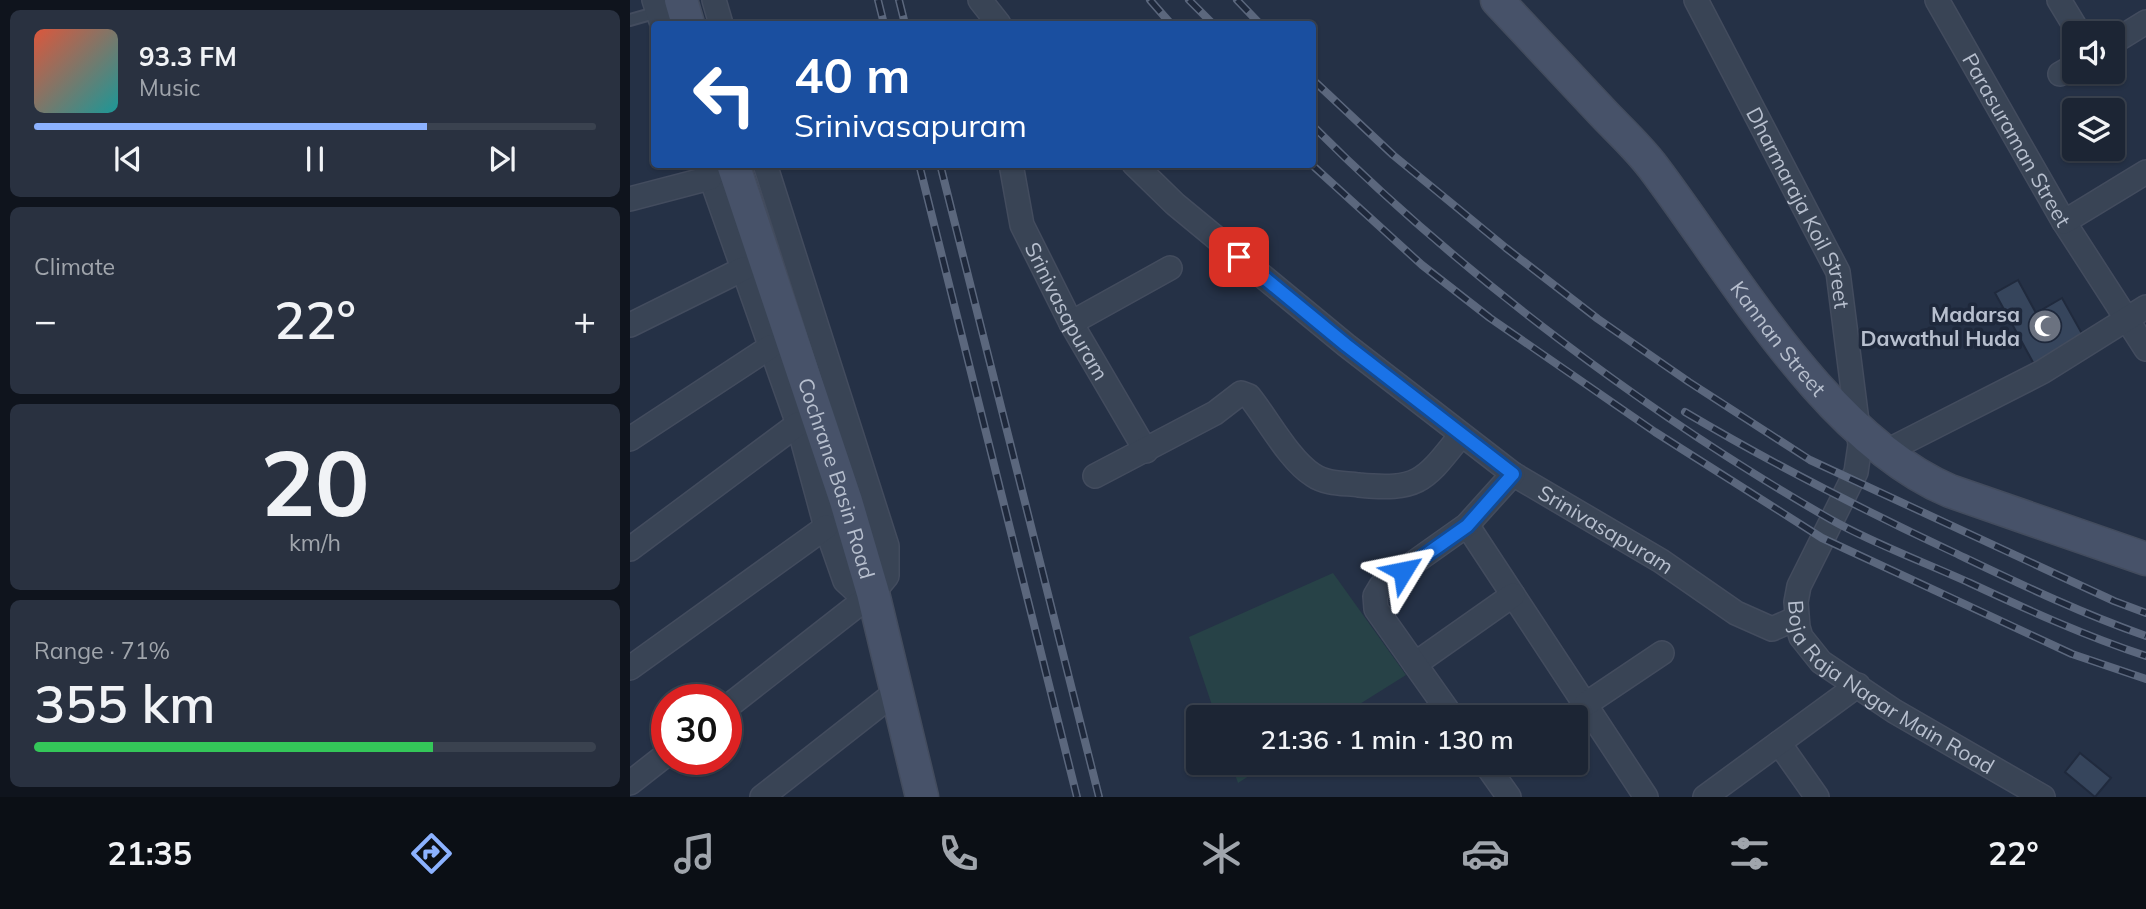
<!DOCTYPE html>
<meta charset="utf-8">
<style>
body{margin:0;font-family:Mulish,sans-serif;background:#293140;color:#f1f3f6;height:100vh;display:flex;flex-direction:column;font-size:26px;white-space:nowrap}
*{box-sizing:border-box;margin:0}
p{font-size:23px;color:#a0a5ac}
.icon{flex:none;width:38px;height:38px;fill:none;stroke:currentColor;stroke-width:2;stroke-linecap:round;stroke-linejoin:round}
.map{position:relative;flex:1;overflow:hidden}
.sheet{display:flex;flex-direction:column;gap:10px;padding:10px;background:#0f141d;width:630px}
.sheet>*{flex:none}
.hud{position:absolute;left:21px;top:21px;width:665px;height:147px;border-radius:7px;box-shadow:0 2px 5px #0004,0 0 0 2px #3a424f;background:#1a4fa0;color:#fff;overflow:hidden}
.fabs{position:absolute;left:1432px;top:21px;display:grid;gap:14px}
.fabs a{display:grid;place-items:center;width:63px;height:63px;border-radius:7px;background:#1c2534;box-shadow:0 2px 5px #0004,0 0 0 2px #3a424f;font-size:35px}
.speed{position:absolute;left:21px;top:684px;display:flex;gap:14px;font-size:35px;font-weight:700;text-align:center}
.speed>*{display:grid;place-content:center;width:91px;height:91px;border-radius:50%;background:#1c2534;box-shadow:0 2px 5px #0004,0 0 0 2px #3a424f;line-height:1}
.speed .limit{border:10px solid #d22;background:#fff;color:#111}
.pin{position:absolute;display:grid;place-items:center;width:60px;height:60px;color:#fff;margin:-30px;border-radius:14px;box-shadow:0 4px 10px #0006}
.me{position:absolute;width:77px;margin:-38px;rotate:55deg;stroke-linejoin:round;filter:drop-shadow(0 0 5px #0008)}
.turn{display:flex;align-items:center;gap:24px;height:147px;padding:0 28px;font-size:32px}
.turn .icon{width:91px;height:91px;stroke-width:2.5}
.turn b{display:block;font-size:49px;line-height:60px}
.big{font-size:52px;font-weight:600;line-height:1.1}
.sheet .tile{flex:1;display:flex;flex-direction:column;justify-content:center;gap:10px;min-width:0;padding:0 24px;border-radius:10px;background:#293140}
.sheet .dial{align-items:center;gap:0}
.dial b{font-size:91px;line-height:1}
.song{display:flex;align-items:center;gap:21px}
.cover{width:84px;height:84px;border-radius:10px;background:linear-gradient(135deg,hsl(10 70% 55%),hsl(180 70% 35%))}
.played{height:7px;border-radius:4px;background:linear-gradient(90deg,#8cb2ff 70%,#3a424f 70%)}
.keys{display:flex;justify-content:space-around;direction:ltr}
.heat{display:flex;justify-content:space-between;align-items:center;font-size:38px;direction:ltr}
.charge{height:10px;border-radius:5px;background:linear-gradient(90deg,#34c759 71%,#3a424f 0)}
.trip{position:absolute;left:556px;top:705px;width:402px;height:70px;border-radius:7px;background:#1c2534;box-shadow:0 2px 5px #0004,0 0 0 2px #3a424f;font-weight:600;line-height:70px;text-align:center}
.dock{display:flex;height:112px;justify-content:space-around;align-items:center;background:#0b0f15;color:#a0a5ac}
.dock .icon{width:49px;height:49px}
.dock .on{color:#8cb2ff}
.dock b{font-size:32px;color:#f1f3f6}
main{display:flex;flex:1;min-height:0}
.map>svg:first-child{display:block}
.green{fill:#274247}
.building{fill:#36455c;stroke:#202a3d;stroke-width:2}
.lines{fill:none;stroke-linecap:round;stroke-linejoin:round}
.lane-casing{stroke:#434c5e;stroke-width:14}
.street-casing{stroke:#434c5e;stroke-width:26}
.secondary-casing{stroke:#434c5e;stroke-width:35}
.lane{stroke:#394455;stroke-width:10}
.street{stroke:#394455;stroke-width:23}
.secondary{stroke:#475269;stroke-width:32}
.rail-casing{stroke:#5b677d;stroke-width:8}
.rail{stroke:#1e283b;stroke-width:5;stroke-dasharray:16;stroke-linecap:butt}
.route-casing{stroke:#114b97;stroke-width:18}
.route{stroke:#1a73e8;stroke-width:12}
.labels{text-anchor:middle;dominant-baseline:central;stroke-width:7;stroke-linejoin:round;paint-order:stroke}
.street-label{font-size:21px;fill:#b7bfce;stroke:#1e283b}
.poi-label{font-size:21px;font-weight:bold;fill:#b7bfce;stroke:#1e283b;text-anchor:end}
</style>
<main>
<section class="sheet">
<div class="tile">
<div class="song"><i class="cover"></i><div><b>93.3 FM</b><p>Music</p></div></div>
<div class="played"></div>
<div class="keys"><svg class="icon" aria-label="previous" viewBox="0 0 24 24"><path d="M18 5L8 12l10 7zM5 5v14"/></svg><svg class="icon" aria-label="pause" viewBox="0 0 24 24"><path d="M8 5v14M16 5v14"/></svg><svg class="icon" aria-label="next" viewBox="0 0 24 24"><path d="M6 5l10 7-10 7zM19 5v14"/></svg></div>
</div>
<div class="tile"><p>Climate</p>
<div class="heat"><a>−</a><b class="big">22°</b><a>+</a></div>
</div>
<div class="tile dial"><b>20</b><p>km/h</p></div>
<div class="tile"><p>Range · 71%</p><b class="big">355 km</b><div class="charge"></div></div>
</section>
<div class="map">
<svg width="1516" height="797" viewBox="0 0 1516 797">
<rect width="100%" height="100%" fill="#253146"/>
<path class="green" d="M703 573 776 675 709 717H586L559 637Z
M601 763H639L608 783Z"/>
<path class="building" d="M1388 280 1406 313 1432 298 1455 339 1405 366 1365 293Z
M1450 753 1481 778 1465 797 1435 772Z"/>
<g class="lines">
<defs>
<path id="lane" d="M0 20 28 12"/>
<g id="street">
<path d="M24 0 32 24"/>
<path d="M84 0 91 24"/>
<path d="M350 0 369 24"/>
<path id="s1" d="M1066 0 1208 272 1230 445 1226 472 1169 586 1166 602 1168 627 1171 637 1191 662 1264 711 1413 797"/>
<path id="s2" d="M1307 0 1434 222 1516 349"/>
<path d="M1429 0 1449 33"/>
<path d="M1482 43 1516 22"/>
<path d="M1430 74 1444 66"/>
<path d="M76 164 168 424 196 527 215 581 226 591 243 593"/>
<path id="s3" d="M381 164 392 225 441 323 516 451"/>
<path id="s4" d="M504 164 545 204 716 345 883 474 1031 561 1106 613 1142 629 1167 618"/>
<path d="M0 199 80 178"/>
<path d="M1434 222 1516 172"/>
<path d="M441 323 540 268"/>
<path d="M0 325 113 269"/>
<path d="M0 439 140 347"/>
<path d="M1253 453 1412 372 1516 307"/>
<path d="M465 476 585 413 611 393 619 396C637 418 659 460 683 475 696 484 714 483 729 485 790 491 795 480 831 435"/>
<path d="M837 525 1016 797"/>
<path d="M0 549 168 424"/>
<path d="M785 664 883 595"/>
<path d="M0 668 196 527"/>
<path d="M956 704 1032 653"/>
<path d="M96 708 243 593 257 576V546L135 164"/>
<path d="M823 718 746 609 745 596 751 586 837 525 883 474"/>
<path d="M1149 743 1187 797"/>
<path d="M855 763 879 797"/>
<path d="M0 783 37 754"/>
<path d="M132 797 267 691"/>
<path d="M1075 797 1228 685"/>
</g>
<g id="secondary">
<path d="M51 0 58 24"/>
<path id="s5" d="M867 0C902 37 937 75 972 112 989 130 1008 147 1023 167 1103 273 1196 438 1320 491L1516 559"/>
<path id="s6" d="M103 164 216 501 243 593 292 797"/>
</g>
</defs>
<use href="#lane" class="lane-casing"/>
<use href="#street" class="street-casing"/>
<use href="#secondary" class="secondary-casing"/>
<use href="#lane" class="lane"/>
<use href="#street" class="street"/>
<use href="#secondary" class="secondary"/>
<defs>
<path id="rail" d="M248 0 254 24
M269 0 275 24
M520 0 541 24
M559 0 583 24
M607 0 630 24
M682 79 763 155 876 248 968 319 1059 382 1180 460 1484 601 1516 613
M682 125C829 273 1020 416 1200 519 1244 544 1294 562 1340 583 1398 610 1455 636 1516 656
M289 164 447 797
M310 164 469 797
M681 164 792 265 860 318 1025 432 1192 538 1442 654 1516 679
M1055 412C1143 464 1233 510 1325 553 1388 583 1450 613 1516 636"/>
</defs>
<use href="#rail" class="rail-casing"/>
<use href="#rail" class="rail"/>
</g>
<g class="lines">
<defs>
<path id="route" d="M609 257 716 345 883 474 837 526 773 571"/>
</defs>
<use href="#route" class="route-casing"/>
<use href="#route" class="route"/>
</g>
<defs>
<symbol id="mosque-disc" viewBox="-11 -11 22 22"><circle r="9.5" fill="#6b7280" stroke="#1e283b"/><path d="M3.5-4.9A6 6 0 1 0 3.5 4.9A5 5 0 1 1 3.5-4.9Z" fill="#fff"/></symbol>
</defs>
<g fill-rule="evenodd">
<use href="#mosque-disc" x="1396" y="307" width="38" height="38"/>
</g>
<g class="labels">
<g class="street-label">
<text stroke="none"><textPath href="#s2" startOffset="161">Parasuraman Street</textPath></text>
<text stroke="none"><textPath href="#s1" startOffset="233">Dharmaraja Koil Street</textPath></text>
<text stroke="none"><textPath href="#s3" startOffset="159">Srinivasapuram</textPath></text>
<text stroke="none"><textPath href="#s5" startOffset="441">Kannan Street</textPath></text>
<text stroke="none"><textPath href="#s6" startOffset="331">Cochrane Basin Road</textPath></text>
<text stroke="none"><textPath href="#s4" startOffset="598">Srinivasapuram</textPath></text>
<text stroke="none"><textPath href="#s1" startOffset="786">Boja Raja Nagar Main Road</textPath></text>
</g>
<g class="poi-label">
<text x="1390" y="314">Madarsa<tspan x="1390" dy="24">Dawathul Huda</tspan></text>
</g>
</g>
</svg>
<div class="fabs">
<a><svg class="icon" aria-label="sound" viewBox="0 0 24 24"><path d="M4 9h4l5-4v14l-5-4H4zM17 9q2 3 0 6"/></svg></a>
<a><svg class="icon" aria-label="layers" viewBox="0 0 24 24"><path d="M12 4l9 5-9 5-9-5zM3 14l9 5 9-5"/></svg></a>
</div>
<div class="speed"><div class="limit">30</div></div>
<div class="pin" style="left:609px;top:257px;background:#d93025"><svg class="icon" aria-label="arrive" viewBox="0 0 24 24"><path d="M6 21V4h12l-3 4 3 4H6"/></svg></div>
<svg class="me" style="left:773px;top:571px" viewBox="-20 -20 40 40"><path d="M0-17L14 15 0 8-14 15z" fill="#1a73e8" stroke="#fff" stroke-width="4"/></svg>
<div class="trip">21:36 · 1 min · 130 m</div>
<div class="hud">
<div class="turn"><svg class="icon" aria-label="left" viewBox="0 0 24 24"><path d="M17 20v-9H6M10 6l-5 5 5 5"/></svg><div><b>40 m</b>Srinivasapuram</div></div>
</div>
</div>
</main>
<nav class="dock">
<b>21:35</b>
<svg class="icon on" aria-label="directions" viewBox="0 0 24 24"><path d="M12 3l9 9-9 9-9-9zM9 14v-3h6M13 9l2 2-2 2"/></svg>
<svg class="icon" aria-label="music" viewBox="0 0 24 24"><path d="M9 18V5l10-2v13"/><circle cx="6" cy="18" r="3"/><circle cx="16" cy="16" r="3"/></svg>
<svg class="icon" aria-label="phone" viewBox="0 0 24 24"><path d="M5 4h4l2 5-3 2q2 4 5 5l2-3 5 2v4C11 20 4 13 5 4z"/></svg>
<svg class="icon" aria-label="climate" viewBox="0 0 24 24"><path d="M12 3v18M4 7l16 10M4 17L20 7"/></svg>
<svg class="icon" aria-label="car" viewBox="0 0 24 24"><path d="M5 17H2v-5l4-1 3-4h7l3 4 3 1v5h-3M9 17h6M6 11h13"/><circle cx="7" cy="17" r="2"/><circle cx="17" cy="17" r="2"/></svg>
<svg class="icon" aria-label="filters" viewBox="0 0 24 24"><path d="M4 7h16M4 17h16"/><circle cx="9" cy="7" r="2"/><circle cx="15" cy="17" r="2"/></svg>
<b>22°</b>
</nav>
